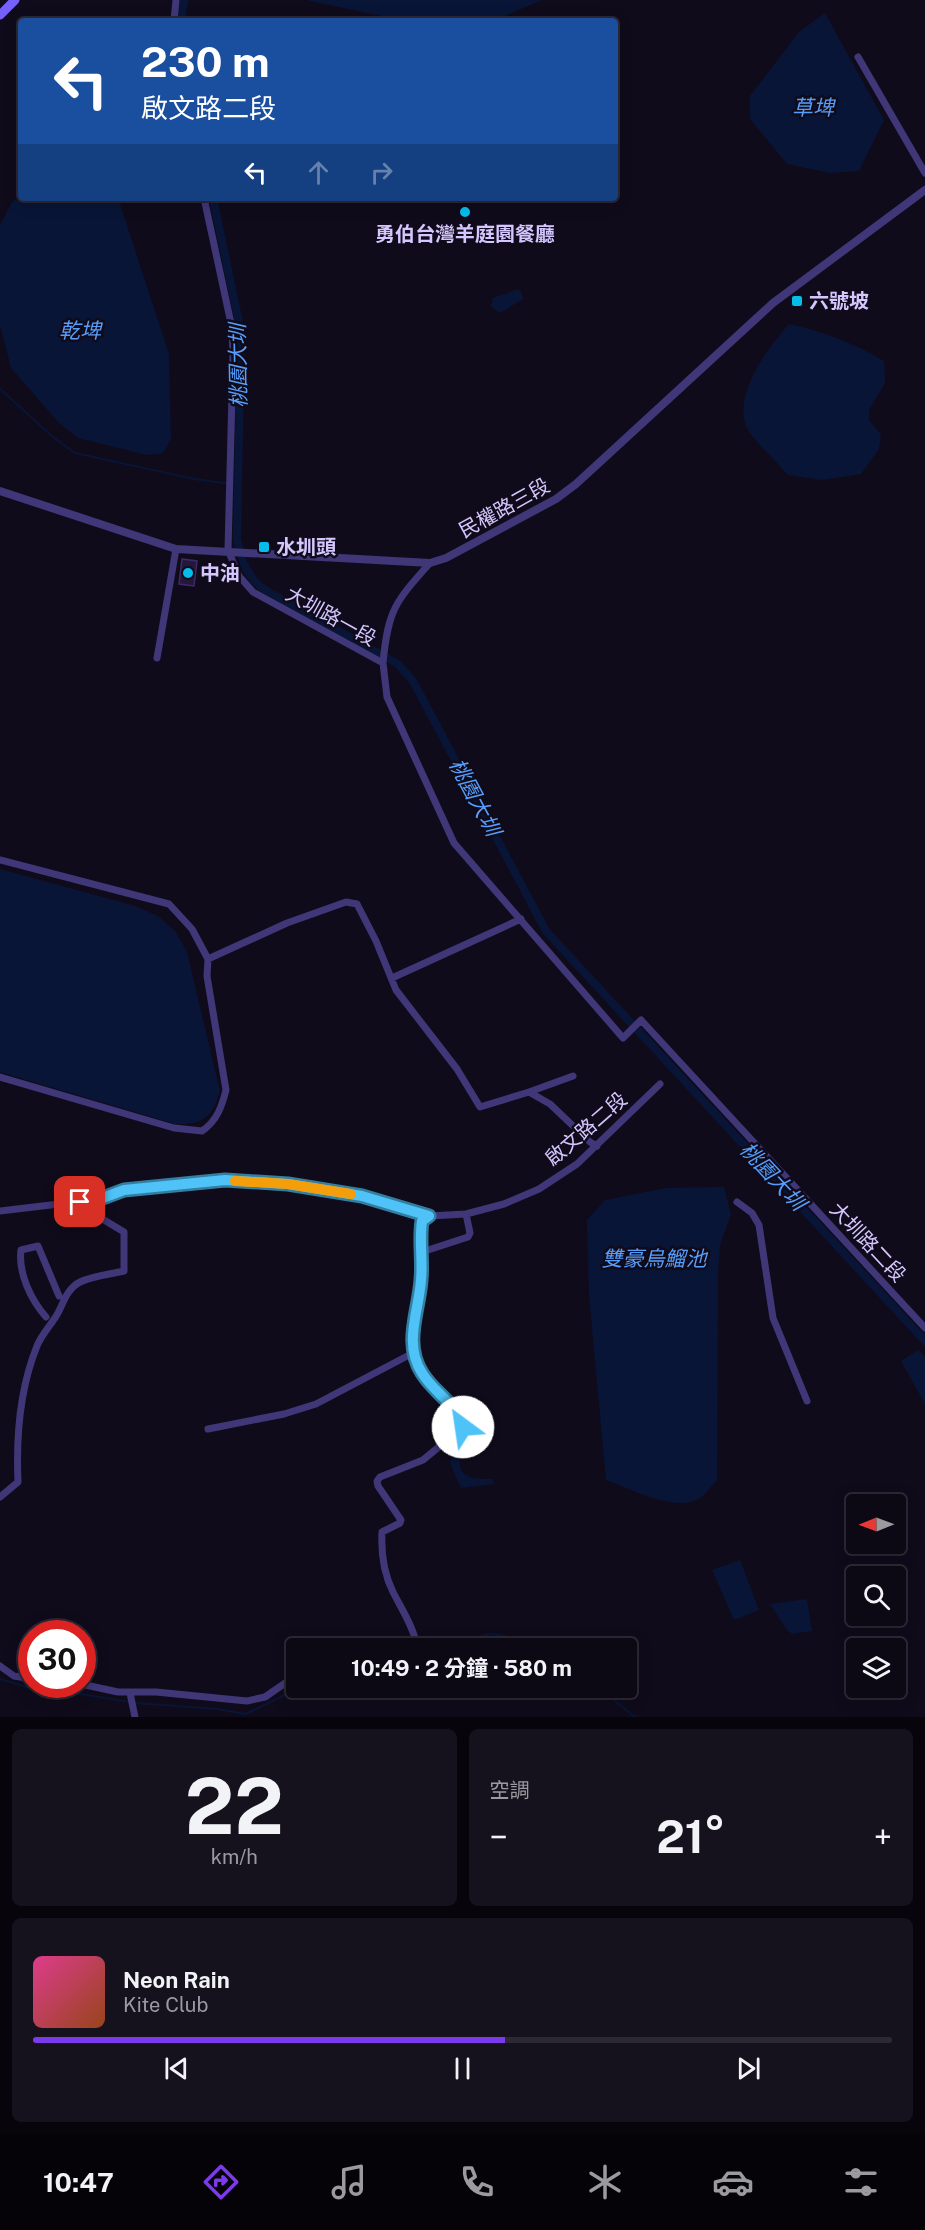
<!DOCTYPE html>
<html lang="zh-TW">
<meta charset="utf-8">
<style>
body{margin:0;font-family:"Public Sans","Noto Sans TC",sans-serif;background:#15111d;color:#f1f3f6;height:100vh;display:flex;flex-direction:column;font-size:22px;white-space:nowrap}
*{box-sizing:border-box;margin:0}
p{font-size:20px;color:#9a9aa0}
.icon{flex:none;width:33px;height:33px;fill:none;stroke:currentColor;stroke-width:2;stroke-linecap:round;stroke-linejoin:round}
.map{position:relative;height:1717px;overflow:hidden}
.sheet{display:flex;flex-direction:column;gap:12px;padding:12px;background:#07040b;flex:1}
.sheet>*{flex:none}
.guide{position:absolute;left:18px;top:18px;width:600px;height:183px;border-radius:6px;box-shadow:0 3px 15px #0003,0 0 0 2px #2c2934;background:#1a4fa0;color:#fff;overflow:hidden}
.needle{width:39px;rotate:269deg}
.fabs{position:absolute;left:846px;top:1494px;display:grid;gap:12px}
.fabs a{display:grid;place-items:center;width:60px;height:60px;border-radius:6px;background:#0c0814;box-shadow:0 3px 15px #0003,0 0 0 2px #2c2934;font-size:30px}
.speed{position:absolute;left:18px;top:1620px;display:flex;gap:12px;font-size:30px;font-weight:700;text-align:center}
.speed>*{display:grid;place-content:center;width:78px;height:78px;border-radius:50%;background:#0c0814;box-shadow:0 3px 15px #0003,0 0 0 2px #2c2934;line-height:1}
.speed .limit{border:9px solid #d22;background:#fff;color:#111}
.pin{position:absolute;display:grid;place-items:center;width:51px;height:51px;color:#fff;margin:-26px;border-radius:12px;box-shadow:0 3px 9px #0006}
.me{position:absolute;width:66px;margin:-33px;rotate:329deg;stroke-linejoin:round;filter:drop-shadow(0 0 4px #0008)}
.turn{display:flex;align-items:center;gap:21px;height:126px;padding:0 24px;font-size:27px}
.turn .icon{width:78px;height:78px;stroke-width:2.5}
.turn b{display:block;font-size:42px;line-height:51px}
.lanes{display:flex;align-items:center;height:57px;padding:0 24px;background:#0003;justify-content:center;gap:30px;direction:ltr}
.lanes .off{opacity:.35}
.big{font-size:45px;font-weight:700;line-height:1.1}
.sheet .card{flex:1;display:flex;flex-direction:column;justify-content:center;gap:9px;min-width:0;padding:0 21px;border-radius:9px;background:#15111d}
.sheet .dial{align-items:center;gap:0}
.dial b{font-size:78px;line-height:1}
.song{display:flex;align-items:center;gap:18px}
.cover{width:72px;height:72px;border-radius:9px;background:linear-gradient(135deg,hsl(330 70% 55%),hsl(20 70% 35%))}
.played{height:6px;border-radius:3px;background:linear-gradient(90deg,#7c3aed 55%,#2c2934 55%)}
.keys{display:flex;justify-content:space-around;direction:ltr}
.heat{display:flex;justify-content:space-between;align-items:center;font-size:33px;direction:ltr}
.sheet .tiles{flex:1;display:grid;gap:12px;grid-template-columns:1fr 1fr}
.card:last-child{grid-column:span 2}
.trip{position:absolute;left:286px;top:1638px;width:351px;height:60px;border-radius:6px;background:#0c0814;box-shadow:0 3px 15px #0003,0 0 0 2px #2c2934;font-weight:700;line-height:60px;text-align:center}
.tab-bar{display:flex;height:96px;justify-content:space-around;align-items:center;background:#050308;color:#9a9aa0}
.tab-bar .icon{width:42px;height:42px}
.tab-bar .current{color:#7c3aed}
.tab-bar b{font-size:27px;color:#f1f3f6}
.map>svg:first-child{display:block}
.water{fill:#091536}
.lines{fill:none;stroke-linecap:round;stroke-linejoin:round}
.stream{stroke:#091536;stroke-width:2}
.canal{stroke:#091536;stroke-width:8}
.building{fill:#23183b;stroke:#3d2a67;stroke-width:1.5}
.minor{stroke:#403779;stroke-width:7}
.tertiary{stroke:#403779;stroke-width:8}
.secondary{stroke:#7460fb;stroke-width:9}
.route-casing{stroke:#337fa1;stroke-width:15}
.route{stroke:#4fc3f7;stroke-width:10}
.slow{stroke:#f59e0b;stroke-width:10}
.poi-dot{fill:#06bceb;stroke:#100b1b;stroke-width:2}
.labels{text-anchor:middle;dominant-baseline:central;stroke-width:5;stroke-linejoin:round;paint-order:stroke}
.poi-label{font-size:20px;font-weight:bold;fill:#d3c7fe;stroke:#100b1b;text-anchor:start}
.street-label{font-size:20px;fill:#d3c7fe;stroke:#100b1b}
.water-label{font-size:21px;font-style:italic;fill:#579efb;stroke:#100b1b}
</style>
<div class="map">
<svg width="925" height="1717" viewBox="0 0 925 1717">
<rect width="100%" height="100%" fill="#100b1b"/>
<path class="water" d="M306 0H542L493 21H404Z
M825 13 884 120 859 171 830 173 787 164 750 119V96L799 32Z
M21 196V198H118L169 354 171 439 163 453 147 455 78 438 59 423 11 368 0 325V225L12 202Z
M518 289 522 293 523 300C513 303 509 310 499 313L491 306 493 298Z
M789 324C823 331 853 343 884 361L885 383 869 410V420L881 435 879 449 861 474 822 480 788 475C778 463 753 440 747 428 732 395 768 348 789 324Z
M0 869 135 906 158 916 176 932 187 952 220 1091C212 1118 203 1125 175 1124L0 1072Z
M724 1187 731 1214 720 1245 718 1273 717 1480C711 1486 704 1497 696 1500 673 1511 628 1488 606 1480L589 1295 587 1220 605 1200 666 1188Z
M918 1350 925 1357V1404L901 1361Z
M468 1436C460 1449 452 1473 473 1478 480 1479 487 1479 493 1479L494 1484 461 1488 450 1463C453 1453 457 1440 468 1436Z
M740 1560 759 1610 734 1620 712 1570Z
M807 1599 812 1631 792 1634 787 1630 770 1604Z"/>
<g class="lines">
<path class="stream" d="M0 389 53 437 75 453 194 479 238 485
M427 1648 491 1634 549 1643 557 1648
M0 1679 43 1692 81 1694 130 1702
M599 1688 635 1717
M135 1703 217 1709 246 1714 299 1688"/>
<path class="canal" d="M181 21 184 0
M213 198 241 332 237 539C242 562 246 576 265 590L398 664 413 681 546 931 925 1341"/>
</g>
<path class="building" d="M182 559 197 561 194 586 179 584Z"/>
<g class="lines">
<path class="minor" d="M174 21 176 0
M858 57 925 173
M204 198 232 328 233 354 228 550 239 576 253 592 383 663 387 697 454 843 623 1038 641 1020 925 1328
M157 658 176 549
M383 663C388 610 395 602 430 563
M0 860 169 904 192 929 208 959
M392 978 521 919
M0 1077 174 1128 202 1131C217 1121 222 1106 226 1090L207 976 208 959 287 923 346 902 357 904 376 941 396 990 457 1069 480 1107 529 1092 550 1104 590 1142 597 1146
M529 1092 573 1076
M737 1202 752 1213 759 1225 773 1318 807 1401
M0 1211 101 1199 124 1190 159 1189 225 1180 288 1184 362 1196 429 1216 466 1214 504 1204 539 1189 577 1164 660 1084
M422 1252 468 1237 470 1233 466 1214
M46 1317C31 1300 18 1273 21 1250L38 1246 59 1296
M208 1429 284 1414 316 1404 413 1353
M0 1497 18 1482C16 1437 20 1388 37 1346 42 1333 54 1322 59 1311 64 1301 68 1288 80 1282 92 1276 111 1274 124 1271V1232L81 1206 80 1201
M360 1648 415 1638C410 1621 401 1608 393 1592 384 1574 381 1552 382 1532L400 1523 401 1520 378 1486 377 1481 380 1477 423 1460 463 1427C457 1403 433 1392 421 1372 403 1341 420 1309 421 1276 422 1257 419 1240 422 1221L429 1216
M0 1666 14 1676 32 1679
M81 1684 118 1692H156L247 1701 265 1697 297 1675
M130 1693 135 1717"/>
<path class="tertiary" d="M0 491 176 549 430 563 446 558 556 499 576 484 773 303 925 190"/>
<path class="secondary" d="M0 15 15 0"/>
</g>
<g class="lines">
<defs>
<path id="route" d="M80 1202 100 1199 124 1190 225 1180 288 1184 362 1196 429 1216 422 1221C419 1241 423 1260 421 1280 419 1311 403 1343 422 1373 434 1393 457 1404 463 1427"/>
</defs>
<use href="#route" class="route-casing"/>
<use href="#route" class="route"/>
<path class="slow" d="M235 1181 288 1184 351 1194"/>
</g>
<g class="poi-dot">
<circle cx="465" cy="212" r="6"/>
<rect x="791" y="295" width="12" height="12" rx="3"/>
<rect x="258" y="541" width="12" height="12" rx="3"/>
<circle cx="188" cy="573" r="6"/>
</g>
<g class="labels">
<g class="poi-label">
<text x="465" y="234" text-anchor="middle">勇伯台灣羊庭園餐廳</text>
<text x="809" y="301">六號坡</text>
<text x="276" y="547">水圳頭</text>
<text x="200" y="573">中油</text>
</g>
<g class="street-label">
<text transform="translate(504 508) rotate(-29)">民權路三段</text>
<text transform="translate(331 616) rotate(29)">大圳路一段</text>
<text transform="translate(586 1129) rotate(-41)">啟文路二段</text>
<text transform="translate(868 1242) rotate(47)">大圳路二段</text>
</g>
<g class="water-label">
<text x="813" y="107">草埤</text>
<text x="80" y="330">乾埤</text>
<text transform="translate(238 366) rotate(-91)">桃園大圳</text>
<text transform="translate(475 797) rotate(62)">桃園大圳</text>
<text transform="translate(773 1176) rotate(47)">桃園大圳</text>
<text x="654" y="1258">雙豪烏鰡池</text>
</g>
</g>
</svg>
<div class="fabs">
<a><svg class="needle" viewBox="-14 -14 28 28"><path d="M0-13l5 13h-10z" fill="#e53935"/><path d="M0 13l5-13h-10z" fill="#9a9aa0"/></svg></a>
<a><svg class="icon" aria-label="search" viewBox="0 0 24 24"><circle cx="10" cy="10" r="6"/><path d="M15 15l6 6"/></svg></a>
<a><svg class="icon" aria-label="layers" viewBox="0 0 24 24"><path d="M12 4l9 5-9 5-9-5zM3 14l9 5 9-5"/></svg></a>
</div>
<div class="speed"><div class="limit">30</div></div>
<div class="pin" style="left:80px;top:1202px;background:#d93025"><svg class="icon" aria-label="arrive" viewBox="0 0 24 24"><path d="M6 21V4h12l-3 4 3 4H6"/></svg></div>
<svg class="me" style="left:463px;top:1427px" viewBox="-20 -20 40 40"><circle r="19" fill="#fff"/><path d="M0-13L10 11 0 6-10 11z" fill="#4fc3f7"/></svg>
<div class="trip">10:49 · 2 分鐘 · 580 m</div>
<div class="guide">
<div class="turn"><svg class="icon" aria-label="left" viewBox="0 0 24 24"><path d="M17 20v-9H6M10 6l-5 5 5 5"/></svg><div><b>230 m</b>啟文路二段</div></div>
<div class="lanes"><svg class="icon" aria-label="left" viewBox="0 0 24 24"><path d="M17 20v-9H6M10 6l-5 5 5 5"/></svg><svg class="icon off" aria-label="ahead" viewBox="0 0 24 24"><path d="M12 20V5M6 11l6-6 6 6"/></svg><svg class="icon off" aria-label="right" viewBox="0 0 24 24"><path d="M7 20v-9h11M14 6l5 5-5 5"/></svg></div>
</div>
</div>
<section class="sheet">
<div class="tiles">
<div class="card dial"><b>22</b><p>km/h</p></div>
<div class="card"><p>空調</p>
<div class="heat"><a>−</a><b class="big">21°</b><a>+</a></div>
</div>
<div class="card">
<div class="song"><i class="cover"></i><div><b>Neon Rain</b><p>Kite Club</p></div></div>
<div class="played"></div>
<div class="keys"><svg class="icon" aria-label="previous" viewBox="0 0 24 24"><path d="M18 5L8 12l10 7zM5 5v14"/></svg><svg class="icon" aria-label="pause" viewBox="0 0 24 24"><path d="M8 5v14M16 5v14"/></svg><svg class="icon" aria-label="next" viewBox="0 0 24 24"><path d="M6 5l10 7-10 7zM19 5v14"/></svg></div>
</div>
</div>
</section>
<nav class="tab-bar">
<b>10:47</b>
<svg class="icon current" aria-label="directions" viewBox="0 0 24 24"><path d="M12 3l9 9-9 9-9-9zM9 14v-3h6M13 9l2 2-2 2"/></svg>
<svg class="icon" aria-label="music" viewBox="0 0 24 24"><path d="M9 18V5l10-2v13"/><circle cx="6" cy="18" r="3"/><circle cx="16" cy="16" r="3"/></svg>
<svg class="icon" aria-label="phone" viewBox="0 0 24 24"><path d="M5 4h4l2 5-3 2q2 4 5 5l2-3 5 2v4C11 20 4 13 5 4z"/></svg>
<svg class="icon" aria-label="climate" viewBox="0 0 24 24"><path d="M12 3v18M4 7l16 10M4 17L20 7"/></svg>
<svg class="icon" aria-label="car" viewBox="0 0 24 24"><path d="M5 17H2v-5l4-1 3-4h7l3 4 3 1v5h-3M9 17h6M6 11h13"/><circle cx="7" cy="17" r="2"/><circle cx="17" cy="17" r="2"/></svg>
<svg class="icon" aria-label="filters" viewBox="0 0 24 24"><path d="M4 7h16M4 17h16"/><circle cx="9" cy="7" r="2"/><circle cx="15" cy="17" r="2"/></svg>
</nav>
